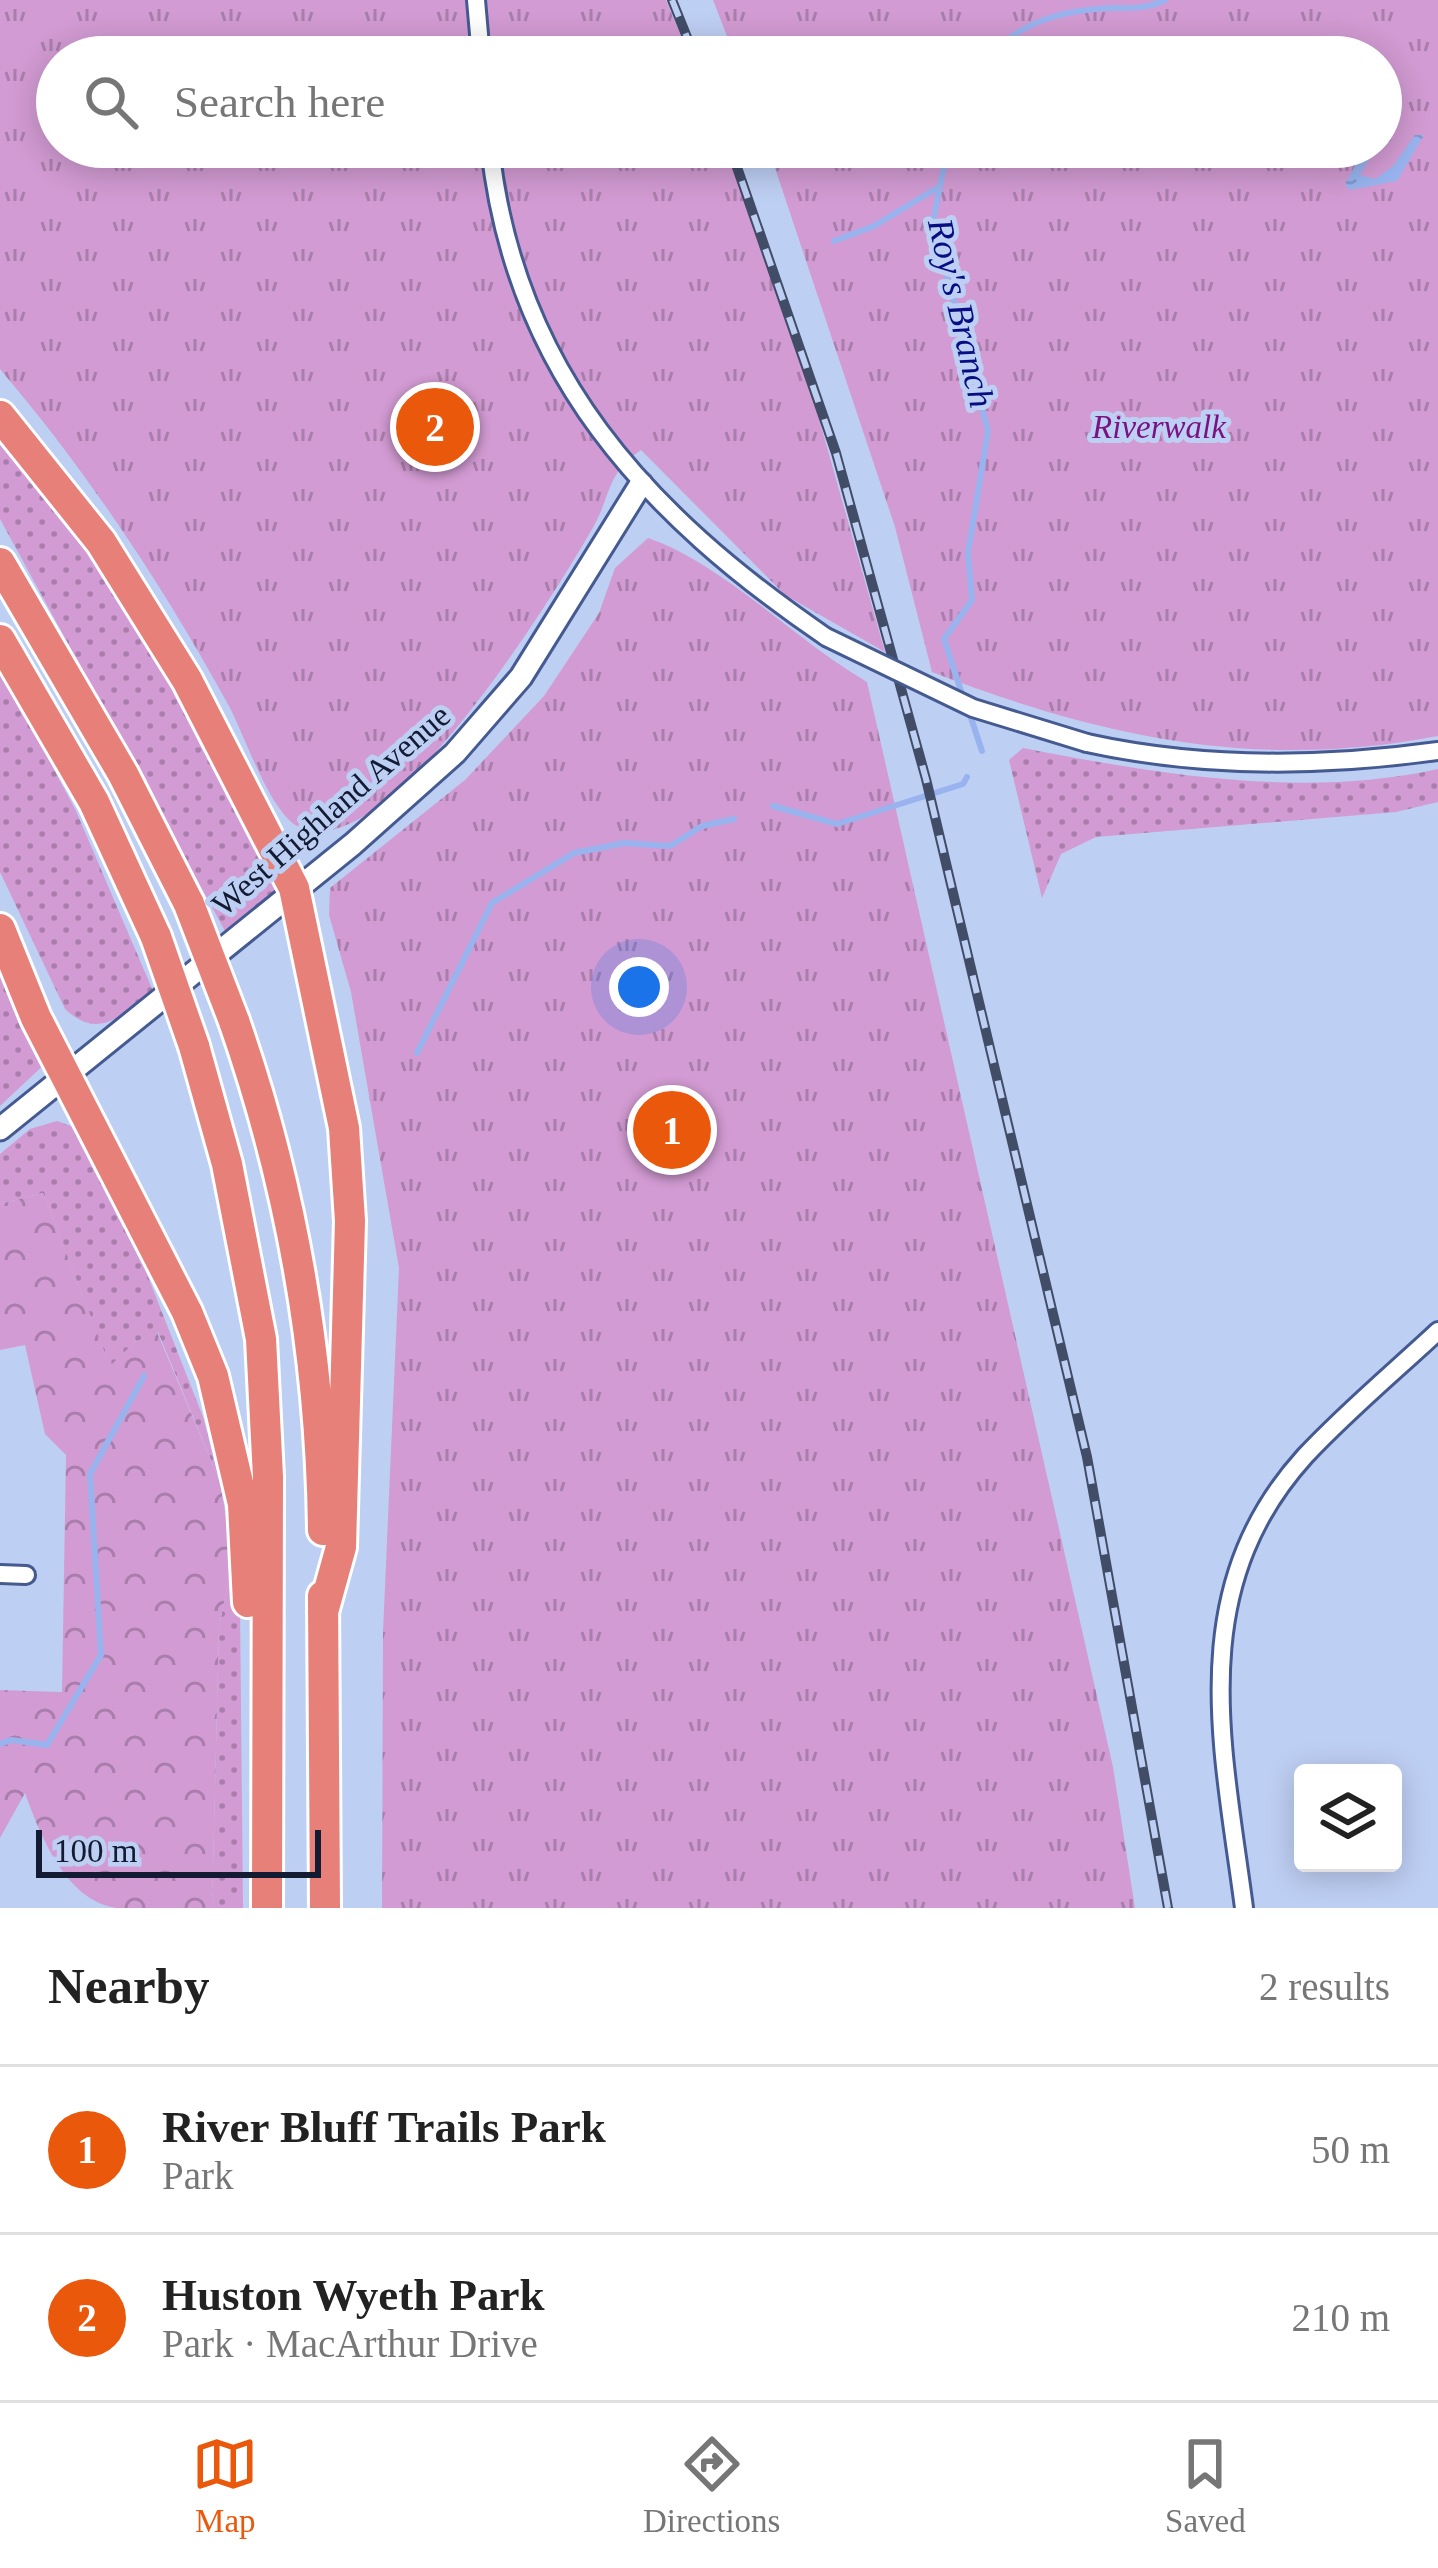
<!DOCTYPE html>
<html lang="en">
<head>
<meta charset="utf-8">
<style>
	body { margin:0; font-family:"Times New Roman",serif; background:#f6f6f6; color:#222 }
	.controls { position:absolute; right:36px; bottom:36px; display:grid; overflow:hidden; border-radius:12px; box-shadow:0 6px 30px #0003 }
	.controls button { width:108px; height:108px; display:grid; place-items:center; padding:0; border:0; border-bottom:3px solid #e0e0e0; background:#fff; color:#222; font:60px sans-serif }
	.scale { position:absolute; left:36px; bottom:30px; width:285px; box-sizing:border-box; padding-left:12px; border:6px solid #121b31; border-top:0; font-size:33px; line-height:42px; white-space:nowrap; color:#121b31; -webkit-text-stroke:9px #becff4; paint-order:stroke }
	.you { position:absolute; left:639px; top:987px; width:42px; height:42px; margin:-30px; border:9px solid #fff; border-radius:50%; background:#1a73e8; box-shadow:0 0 0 18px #1a73e833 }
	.badge { display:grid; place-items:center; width:78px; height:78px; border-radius:50%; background:#ea580c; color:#fff; font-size:39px; font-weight:700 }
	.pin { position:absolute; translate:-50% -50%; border:6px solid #fff; box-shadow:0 3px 12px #0006 }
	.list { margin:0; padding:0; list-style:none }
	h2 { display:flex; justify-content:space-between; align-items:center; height:156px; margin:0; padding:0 48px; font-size:51px }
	h2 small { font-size:39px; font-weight:400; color:#767676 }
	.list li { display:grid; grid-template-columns:78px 1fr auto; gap:36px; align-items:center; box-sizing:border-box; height:168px; padding:0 48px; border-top:3px solid #e0e0e0 }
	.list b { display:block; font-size:45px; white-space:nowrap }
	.list p { margin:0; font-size:39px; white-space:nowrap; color:#767676 }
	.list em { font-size:39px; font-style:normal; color:#767676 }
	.icon { flex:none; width:66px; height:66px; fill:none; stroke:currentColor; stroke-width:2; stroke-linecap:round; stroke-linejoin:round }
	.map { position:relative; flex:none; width:1438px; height:1908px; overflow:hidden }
	.search { position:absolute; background:#fff; box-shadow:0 6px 30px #0003; left:36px; right:36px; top:36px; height:132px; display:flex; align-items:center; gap:30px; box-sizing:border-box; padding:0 42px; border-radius:66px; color:#767676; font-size:45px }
	.sheet { height:492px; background:#fff }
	nav { display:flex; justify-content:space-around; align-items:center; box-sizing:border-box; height:168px; border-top:3px solid #e0e0e0; background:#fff; font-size:33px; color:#767676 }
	nav a { display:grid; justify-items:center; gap:6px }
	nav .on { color:#ea580c }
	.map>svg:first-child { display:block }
</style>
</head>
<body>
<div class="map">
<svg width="1438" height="1908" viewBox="0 0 1438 1908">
	<defs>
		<pattern id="grass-dots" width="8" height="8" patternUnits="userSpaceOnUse" patternTransform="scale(3)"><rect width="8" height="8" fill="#d29bd3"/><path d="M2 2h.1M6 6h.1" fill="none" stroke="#a97eac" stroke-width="1.8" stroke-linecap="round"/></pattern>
		<pattern id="forest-crowns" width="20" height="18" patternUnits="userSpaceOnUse" patternTransform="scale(3)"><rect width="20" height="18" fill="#d29bd3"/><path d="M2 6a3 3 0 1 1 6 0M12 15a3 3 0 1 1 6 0" fill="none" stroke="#a97eac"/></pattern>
		<pattern id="park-tufts" width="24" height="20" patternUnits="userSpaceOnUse" patternTransform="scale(3)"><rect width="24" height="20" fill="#d29bd3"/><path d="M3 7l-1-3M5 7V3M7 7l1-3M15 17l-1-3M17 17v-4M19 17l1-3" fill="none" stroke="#a97eac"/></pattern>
		<pattern id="water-ripples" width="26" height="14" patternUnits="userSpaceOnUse" patternTransform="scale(3)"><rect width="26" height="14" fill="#98b3ee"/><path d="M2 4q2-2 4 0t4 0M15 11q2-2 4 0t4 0" fill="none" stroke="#8299cd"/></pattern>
	</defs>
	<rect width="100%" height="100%" fill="#becff4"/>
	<path fill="url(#grass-dots)" d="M 0,410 L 98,531 L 280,891 L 225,931 L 0,519 Z
		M 0,667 L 76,811 L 153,991 C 122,1015 99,1041 65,1009 L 0,872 Z
		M 1023,748 C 1157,774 1303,799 1438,769 L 1438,802 L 1396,812 L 1096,837 L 1061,854 L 1042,898 L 1009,760 Z
		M 0,954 L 49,1060 L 0,1106 Z
		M 57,1121 L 82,1130 L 100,1154 L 203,1417 L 220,1482 L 158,1332 L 135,1342 L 110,1367 L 43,1193 L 0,1204 L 0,1154 L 30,1129 Z
		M 233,1558 L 240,1608 L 243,1908 L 212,1908 L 219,1627 Z"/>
	<path fill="url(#forest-crowns)" d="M 43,1193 L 110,1366 L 135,1342 L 157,1332 L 220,1482 L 233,1558 L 219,1627 L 212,1908 C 181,1908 146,1908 116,1908 C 65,1900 40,1834 25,1793 L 0,1838 L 0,1690 L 62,1692 L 66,1455 L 45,1434 L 25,1345 L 0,1350 L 0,1204 Z"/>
	<path fill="url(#park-tufts)" d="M 0,0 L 666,0 L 690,57 L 57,57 L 57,147 L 727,147 L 815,405 L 885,652 L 785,595 L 641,450 C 604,476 613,494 591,531 C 555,593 384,874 297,826 C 270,811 245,737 230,708 C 164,587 89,474 0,369 Z
		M 713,0 L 1438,0 L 1438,736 C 1256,771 1101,737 932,672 L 895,527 L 768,147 L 1381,147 L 1381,57 L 735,57 Z
		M 648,538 C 722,563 796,641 867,682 L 1113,1767 L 1135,1908 L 382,1908 L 383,1632 L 399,1268 L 351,992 L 329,915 L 330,888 L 465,780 L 544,696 L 599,613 L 615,568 Z"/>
	<path fill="url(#water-ripples)" d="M 1415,135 L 1424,135 L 1397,181 L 1349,190 L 1345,184 L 1365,147 L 1377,147 L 1360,175 L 1375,179 L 1393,166 Z"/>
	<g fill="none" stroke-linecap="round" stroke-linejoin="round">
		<path stroke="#98b3ee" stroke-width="6" d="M 990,57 C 1020,21 1064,10 1110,8 C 1130,8 1147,9 1165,0
			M 948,147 L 933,221 L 988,431 L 968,553 L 972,600 L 944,639 L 963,697
			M 834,241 L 874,226 L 937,188
			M 968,709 L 982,751
			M 773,806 L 837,824 L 963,784 L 967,777
			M 417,1053 L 492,903 L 574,853 L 624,843 L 670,846 L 702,826 L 734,819
			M 0,1744 L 11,1740 L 47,1745 L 101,1655 L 90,1474 L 144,1376"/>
		<defs>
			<path id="minor" d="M 476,0 L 481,57
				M 490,147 C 514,372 646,514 826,637
				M 1087,743 C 1201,768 1323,767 1438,751
				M 0,1574 L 26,1575
				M 1244,1908 C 1223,1747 1183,1591 1305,1456 C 1346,1412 1394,1372 1438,1331"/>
			<path id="tertiary" d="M 0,1129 L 353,844 L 455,753 L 521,677 L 641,484"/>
			<path id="motorway" d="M 0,416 L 101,542 L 187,680 L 294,888 L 344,1128 L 350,1221 L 341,1547 L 323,1612
				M 0,563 L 123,774 L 189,904
				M 0,640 L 94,802 L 156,937
				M 0,929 L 36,1018 L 187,1312 L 213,1376 L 243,1504 L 248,1602
				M 234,1021 C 292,1187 321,1354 323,1530
				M 194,1046 L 227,1164 L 261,1339 L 268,1477 L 267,1908
				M 323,1596 L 325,1908"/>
		</defs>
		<use href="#minor" stroke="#445a90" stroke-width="22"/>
		<use href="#tertiary" stroke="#445a90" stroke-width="27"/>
		<use href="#motorway" stroke="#fff" stroke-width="36"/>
		<use href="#minor" stroke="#fff" stroke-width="16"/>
		<use href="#tertiary" stroke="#fff" stroke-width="21"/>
		<use href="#motorway" stroke="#e78078" stroke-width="30"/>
		<defs>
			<path id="rail" d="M 672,0 L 695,57
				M 730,147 L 836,453 L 926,779 L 1087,1457 L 1168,1908"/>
		</defs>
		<use href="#rail" stroke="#414c67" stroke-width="10"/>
		<use href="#rail" stroke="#becff4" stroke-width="6" stroke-dasharray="18" stroke-linecap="butt"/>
		<defs>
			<path id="minor-bridge" d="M 826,637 L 973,708 L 1087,743"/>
			<path id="motorway-bridge" d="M 189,904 L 234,1021
				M 156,937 L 194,1046"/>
		</defs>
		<use href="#minor-bridge" stroke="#445a90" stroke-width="22" stroke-linecap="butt"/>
		<use href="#motorway-bridge" stroke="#fff" stroke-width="36" stroke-linecap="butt"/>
		<use href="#minor-bridge" stroke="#fff" stroke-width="16"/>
		<use href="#motorway-bridge" stroke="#e78078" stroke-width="30"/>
	</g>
	<g text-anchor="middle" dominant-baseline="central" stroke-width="10" stroke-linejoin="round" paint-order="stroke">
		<g font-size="33" font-style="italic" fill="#7a1380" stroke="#becff4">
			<text x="1159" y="427">Riverwalk</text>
		</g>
		<g font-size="33" fill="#121b31" stroke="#becff4">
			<text transform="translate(331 810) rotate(-41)">West Highland Avenue</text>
		</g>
		<g font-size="36" font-style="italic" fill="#060e82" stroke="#becff4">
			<text transform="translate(961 313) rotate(77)">Roy's Branch</text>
		</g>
	</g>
</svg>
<div class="controls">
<button><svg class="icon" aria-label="layers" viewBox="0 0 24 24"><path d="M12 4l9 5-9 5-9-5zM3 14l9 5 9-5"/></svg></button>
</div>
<div class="scale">100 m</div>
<div class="you"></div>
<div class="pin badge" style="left:672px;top:1130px">1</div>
<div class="pin badge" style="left:435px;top:427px">2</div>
<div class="search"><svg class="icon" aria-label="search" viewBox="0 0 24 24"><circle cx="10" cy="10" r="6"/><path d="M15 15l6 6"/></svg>Search here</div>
</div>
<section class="sheet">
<h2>Nearby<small>2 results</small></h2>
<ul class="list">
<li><span class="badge">1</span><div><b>River Bluff Trails Park</b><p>Park</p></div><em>50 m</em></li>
<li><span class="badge">2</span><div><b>Huston Wyeth Park</b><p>Park · MacArthur Drive</p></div><em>210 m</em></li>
</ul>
</section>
<nav>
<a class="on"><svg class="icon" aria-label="map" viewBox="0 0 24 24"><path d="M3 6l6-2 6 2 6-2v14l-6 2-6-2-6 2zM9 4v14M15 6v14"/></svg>Map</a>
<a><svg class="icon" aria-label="directions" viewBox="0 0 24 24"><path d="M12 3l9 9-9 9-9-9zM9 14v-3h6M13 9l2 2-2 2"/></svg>Directions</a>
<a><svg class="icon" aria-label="saved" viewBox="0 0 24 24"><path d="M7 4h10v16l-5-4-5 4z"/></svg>Saved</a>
</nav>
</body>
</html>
